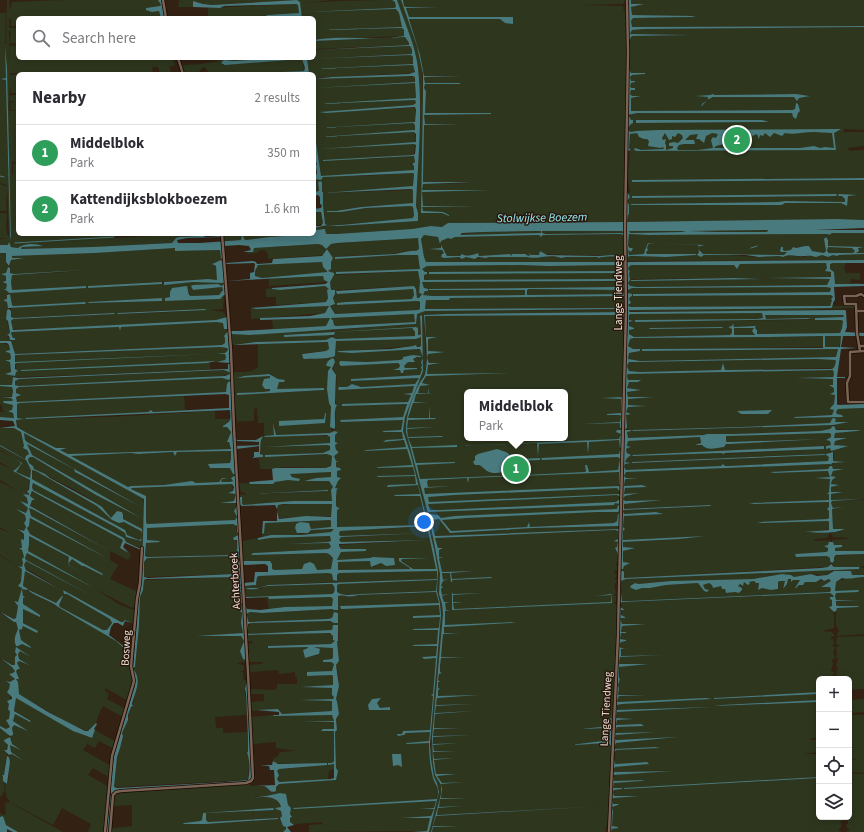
<!DOCTYPE html>
<html lang="en">
<head>
<meta charset="utf-8">
<style>
	body { margin:0; font-family:"Source Sans 3",sans-serif; background:#f7f7f7; color:#2b2b33 }
	.controls { position:absolute; right:12px; bottom:12px; display:grid; overflow:hidden; border-radius:6px; box-shadow:0 2px 10px #0003 }
	.controls button { width:36px; height:36px; display:grid; place-items:center; padding:0; border:0; border-bottom:1px solid #e1e1e2; background:#fff; color:#2b2b33; font:20px sans-serif }
	.you { position:absolute; left:424px; top:522px; width:14px; height:14px; margin:-10px; border:3px solid #fff; border-radius:50%; background:#1a73e8; box-shadow:0 0 0 6px #1a73e833 }
	.badge { display:grid; place-items:center; width:26px; height:26px; border-radius:50%; background:#ea580c; color:#fff; font-size:13px; font-weight:700 }
	.pin { position:absolute; translate:-50% -50%; border:2px solid #fff; box-shadow:0 1px 4px #0006 }
	.popup { position:absolute; left:464px; top:389px; width:104px; height:52px; box-sizing:border-box; display:grid; place-content:center; border-radius:6px; background:#fff; filter:drop-shadow(0 1px 3px #0005); font-size:13px; white-space:nowrap; color:#7c7c81 }
	.popup b { font-size:15px; color:#2b2b33 }
	.popup::after { content:''; position:absolute; left:50%; top:100%; margin-left:-8px; border:8px solid transparent; border-top-color:#fff }
	.list { margin:0; padding:0; list-style:none }
	h2 { display:flex; justify-content:space-between; align-items:center; height:52px; margin:0; padding:0 16px; font-size:17px }
	h2 small { font-size:13px; font-weight:400; color:#7c7c81 }
	.list li { display:grid; grid-template-columns:26px 1fr auto; gap:12px; align-items:center; box-sizing:border-box; height:56px; padding:0 16px; border-top:1px solid #e1e1e2 }
	.list b { display:block; font-size:15px; white-space:nowrap }
	.list p { margin:0; font-size:13px; white-space:nowrap; color:#7c7c81 }
	.list em { font-size:13px; font-style:normal; color:#7c7c81 }
	.icon { flex:none; width:22px; height:22px; fill:none; stroke:currentColor; stroke-width:2; stroke-linecap:round; stroke-linejoin:round }
	.map { position:relative; flex:none; width:864px; height:832px; overflow:hidden }
	.search { position:absolute; background:#fff; box-shadow:0 2px 10px #0003; left:16px; top:16px; width:300px; height:44px; display:flex; align-items:center; gap:10px; box-sizing:border-box; padding:0 14px; border-radius:6px; color:#7c7c81; font-size:15px }
	.panel { position:absolute; background:#fff; box-shadow:0 2px 10px #0003; left:16px; top:72px; width:300px; height:164px; border-radius:6px }
	.map>svg:first-child { display:block }
</style>
</head>
<body>
<div class="map">
<svg width="864" height="832" viewBox="0 0 864 832">
	<rect width="100%" height="100%" fill="#332114"/>
	<path fill="#2e371e" fill-rule="evenodd" d="M 7,0 L 9,0 L 10,11 L 12,2 L 64,0 L 158,0 L 161,5 L 160,6 L 147,8 L 152,12 L 159,11 L 161,18 L 18,18 L 18,26 L 11,26 L 11,19 L 9,19 L 9,28 L 18,28 L 18,44 L 10,43 L 11,31 L 9,31 L 10,67 L 10,46 L 18,45 L 18,58 L 172,58 L 175,64 L 174,66 L 170,66 L 171,74 L 160,74 L 158,67 L 152,67 L 153,74 L 10,73 L 10,82 L 10,75 L 18,74 L 18,93 L 11,93 L 10,86 L 9,109 L 11,111 L 18,110 L 18,162 L 13,162 L 12,160 L 12,174 L 13,174 L 13,164 L 18,163 L 18,183 L 16,180 L 18,190 L 18,234 L 158,234 L 114,236 L 114,238 L 185,234 L 221,235 L 180,237 L 175,239 L 172,243 L 92,247 L 21,249 L 22,247 L 42,246 C 34,244 25,244 18,248 L 8,245 L 0,245 L 0,239 L 7,239 L 0,238 L 0,213 L 5,213 L 7,214 L 6,225 L 7,234 L 9,236 L 7,189 L 6,202 L 7,211 L 0,211 L 0,184 L 8,187 L 4,184 L 0,183 L 0,79 L 6,80 L 6,83 L 10,236 L 11,240 L 5,47 L 6,79 L 0,78 L 0,44 L 2,43 L 0,43 L 0,28 L 2,28 L 0,28 L 0,13 L 6,13 L 5,44 L 6,44 Z
		M 179,0 L 294,0 L 212,5 L 203,4 L 193,1 L 193,7 L 178,7 Z
		M 297,0 L 332,0 L 304,3 C 334,1 363,0 392,0 L 395,2 L 396,7 L 394,8 L 342,11 L 396,9 L 399,13 L 402,25 L 401,27 L 314,30 L 314,18 L 302,18 L 300,2 Z
		M 397,0 L 401,0 L 413,34 L 409,18 L 458,18 L 408,17 L 406,8 L 440,7 L 406,7 L 404,6 L 403,0 L 625,0 L 623,4 L 579,5 L 623,6 L 624,12 L 628,0 L 629,36 L 631,38 L 632,36 L 691,35 L 630,34 L 632,30 L 644,29 L 864,27 L 864,130 L 844,129 L 844,132 L 864,132 L 864,146 L 847,148 L 850,151 L 864,150 L 864,178 L 769,179 L 768,177 L 767,179 L 632,180 L 632,182 L 864,180 L 864,220 L 837,219 L 627,222 L 629,206 L 627,201 L 630,198 L 629,192 L 630,190 C 627,182 628,164 630,156 L 629,153 L 631,149 L 629,148 L 630,133 L 628,128 L 631,124 L 630,115 L 637,113 L 792,113 L 793,118 L 800,111 L 795,104 L 795,109 L 792,110 L 631,111 L 630,99 L 631,98 L 641,97 L 632,96 L 630,94 L 632,90 L 635,90 L 635,88 L 632,88 L 630,87 L 631,83 L 635,82 L 631,81 L 630,77 L 631,75 L 645,74 L 645,73 L 631,73 L 630,70 L 628,96 L 626,190 L 628,193 L 626,194 L 626,227 L 624,222 L 449,223 L 442,227 L 431,226 L 412,229 L 336,234 L 269,237 L 246,240 L 244,239 L 244,235 L 241,240 L 223,241 L 223,234 L 314,234 L 314,228 L 324,227 L 327,225 L 325,224 L 323,205 L 323,193 L 413,190 L 413,203 L 360,207 L 336,211 L 327,211 L 341,212 L 366,208 L 411,206 L 413,207 L 414,218 L 393,221 L 346,224 L 341,226 L 413,221 L 418,217 L 416,206 C 418,161 424,113 418,68 C 415,45 404,22 397,0 ZM 422,68 L 424,76 L 461,76 L 425,77 L 424,78 L 425,83 L 460,83 L 459,84 L 425,84 L 424,88 L 426,91 L 425,113 L 491,114 L 424,115 L 424,124 L 448,124 L 424,125 L 423,182 L 475,182 L 474,183 L 423,184 L 422,185 L 423,97 ZM 714,94 L 715,95 L 796,94 L 810,95 L 795,98 L 794,97 L 713,97 L 705,102 L 701,107 L 704,101 L 708,99 L 708,97 L 701,97 ZM 636,120 L 762,120 L 767,122 L 636,123 ZM 837,194 L 835,196 L 632,198 L 633,196 ZM 842,196 L 857,196 L 848,196 L 846,204 L 841,203 L 785,203 L 782,205 L 631,205 L 631,204 L 778,202 L 785,201 L 845,202 L 845,199 Z
		M 631,0 L 864,0 L 864,26 L 632,27 L 631,21 L 632,18 L 692,17 L 695,16 L 632,15 L 631,7 L 644,4 L 631,4 Z
		M 296,4 L 298,5 L 299,13 L 267,15 L 268,18 L 297,17 L 299,18 L 208,18 L 208,8 Z
		M 402,28 L 404,30 L 405,35 L 403,36 L 337,39 L 322,38 L 314,40 L 314,30 Z
		M 405,37 L 409,44 L 409,45 L 314,49 L 314,41 Z
		M 409,46 L 413,51 L 412,54 L 311,59 L 411,55 L 413,57 L 414,63 L 401,65 L 413,65 L 415,71 L 413,73 L 314,78 L 314,74 L 309,74 L 307,58 L 314,58 L 314,50 Z
		M 211,58 L 278,58 L 234,61 L 226,60 L 222,65 L 302,59 L 304,71 L 238,74 L 222,74 L 208,72 L 205,67 L 202,68 L 199,72 L 185,73 L 182,65 L 201,64 L 220,61 Z
		M 405,76 L 415,77 L 414,82 L 403,83 L 415,83 L 416,98 L 407,99 L 415,100 L 416,103 L 413,105 L 319,112 L 415,108 L 416,120 L 412,123 L 415,124 L 415,129 L 414,131 L 321,136 L 415,132 L 416,142 L 403,144 L 415,144 L 414,155 L 367,158 L 370,159 L 414,156 L 415,162 L 413,163 L 410,164 L 414,166 L 413,171 L 346,175 L 361,176 L 413,173 L 414,174 L 413,187 L 324,193 L 322,192 L 320,180 L 318,182 L 319,191 L 314,192 L 314,179 L 320,180 L 323,177 L 321,176 L 315,135 L 316,131 L 314,112 L 314,79 Z
		M 18,94 L 18,110 L 11,110 L 10,103 L 15,102 L 10,101 L 10,96 Z
		M 320,211 L 323,224 L 314,226 L 314,212 Z
		M 626,230 L 628,258 L 629,256 L 634,256 L 666,257 L 696,255 L 696,254 L 647,254 L 646,252 L 649,243 L 698,245 L 699,247 L 700,246 L 704,245 L 648,243 L 645,250 L 644,254 L 629,255 L 628,250 L 631,252 L 633,248 L 631,248 L 628,246 L 629,234 L 648,235 L 828,234 L 829,235 L 831,233 L 864,233 L 864,253 L 855,253 L 859,251 L 858,248 L 859,247 L 852,247 L 855,251 L 853,253 L 829,253 L 827,251 L 828,247 L 850,247 L 828,246 L 828,240 L 826,237 L 824,239 L 826,251 L 824,253 L 812,251 L 809,246 L 805,246 L 796,248 L 793,247 L 792,250 L 785,251 L 781,247 L 780,251 L 781,252 L 788,252 L 784,255 L 702,254 L 698,249 L 699,252 L 697,254 L 701,256 C 711,252 746,257 758,257 C 766,257 775,254 783,257 C 790,253 796,257 803,257 C 808,256 810,255 815,257 L 821,255 L 828,257 L 833,255 L 837,256 L 839,255 L 864,254 L 864,260 L 627,261 L 626,267 L 628,310 L 623,454 L 624,460 L 623,462 L 621,531 L 621,541 L 622,542 L 621,554 L 622,554 L 622,555 L 621,557 L 621,569 L 623,569 L 624,566 L 629,563 L 623,562 L 623,551 L 633,548 L 623,547 L 623,542 L 665,540 L 706,536 L 623,540 L 623,531 L 625,529 L 623,527 L 624,515 L 661,513 L 656,512 L 624,514 L 623,511 L 624,510 L 711,506 L 710,505 L 623,509 L 623,504 L 660,500 L 625,501 L 623,499 L 625,496 L 636,494 L 624,494 L 625,488 L 645,487 L 642,485 L 624,486 L 625,480 L 626,479 L 639,479 L 625,478 L 624,476 L 626,472 L 831,464 L 828,469 L 771,472 L 774,473 L 828,471 L 831,476 L 833,471 L 842,469 L 833,469 L 831,465 L 832,463 L 842,462 L 833,461 L 834,454 L 832,451 L 835,449 L 846,446 L 834,445 L 835,441 L 844,439 L 834,438 L 834,433 L 860,430 L 835,429 L 833,426 L 835,424 L 848,423 L 835,422 L 834,417 L 843,416 L 842,415 L 837,414 L 836,412 L 838,409 L 864,408 L 864,499 L 831,500 L 831,494 L 841,492 L 831,492 L 831,487 L 838,485 L 831,485 L 832,480 L 835,477 L 831,476 L 829,477 L 820,478 L 830,479 L 829,492 L 827,493 L 829,494 L 829,500 L 751,503 L 754,504 L 829,502 L 829,507 L 827,509 L 829,511 L 829,518 L 827,519 L 759,522 L 828,521 L 829,522 L 829,529 L 810,532 L 830,533 L 827,538 L 813,539 L 816,541 L 831,540 L 828,545 L 825,546 L 828,548 L 828,551 L 826,552 L 795,554 L 796,557 L 827,556 L 830,558 L 831,563 L 828,567 L 624,578 L 624,571 L 621,571 L 621,604 L 622,602 L 662,600 L 622,601 L 621,582 L 623,580 L 626,579 L 831,569 L 832,571 C 822,578 820,574 810,574 C 805,574 800,577 794,577 L 791,575 L 782,574 L 753,579 L 671,581 L 637,584 L 635,583 L 632,584 L 630,586 L 631,588 L 636,590 L 642,588 L 650,588 L 666,585 L 698,583 L 704,591 L 707,592 L 708,591 L 705,589 L 703,585 L 709,583 L 713,585 L 713,588 L 721,586 L 722,589 L 725,589 L 726,593 L 735,592 L 739,593 L 742,591 L 742,588 L 738,586 L 740,584 L 743,586 L 744,582 L 748,585 L 750,584 L 748,582 L 754,581 L 756,583 L 759,583 L 758,590 L 762,588 L 772,590 L 778,589 L 778,582 L 780,581 L 785,581 L 786,583 L 782,588 L 783,589 L 787,584 L 788,579 L 790,579 L 791,581 L 793,579 L 800,580 L 796,588 L 799,585 L 803,585 L 805,582 L 816,582 L 820,580 L 824,581 L 830,579 L 831,581 L 821,587 L 830,587 L 831,590 L 831,592 L 671,600 L 809,594 L 830,593 L 834,595 L 833,597 L 830,598 L 833,600 L 832,606 L 829,607 C 836,612 834,620 834,628 L 822,631 L 832,632 L 835,636 L 831,637 L 831,639 L 833,639 L 834,644 L 831,646 L 835,647 L 833,653 L 835,658 L 832,660 L 833,664 L 831,670 L 835,674 L 831,675 L 834,679 L 819,679 L 819,692 L 714,698 L 714,699 L 819,694 L 819,700 L 714,706 L 819,702 L 819,738 L 812,738 L 810,740 L 819,740 L 819,752 L 803,754 L 819,754 L 819,777 L 624,789 L 819,778 L 819,785 L 815,785 L 819,786 L 819,817 L 843,817 L 842,821 L 840,822 L 842,824 L 841,827 L 838,830 L 842,832 L 611,832 L 612,829 L 618,828 L 612,827 L 613,812 L 612,807 L 619,804 L 613,804 L 612,799 L 614,798 L 638,796 L 614,796 L 613,792 L 615,790 L 622,788 L 613,788 L 614,783 L 644,780 L 614,781 L 613,775 L 671,770 L 614,772 L 613,770 L 614,767 L 648,764 L 647,762 L 615,764 L 614,755 L 613,754 L 616,750 L 658,748 L 655,747 L 615,749 L 614,749 L 616,743 L 673,738 L 616,740 L 615,738 L 616,735 L 654,732 L 616,733 L 615,732 L 617,727 L 643,726 L 641,724 L 616,725 L 617,720 L 629,719 L 617,718 L 617,712 L 685,708 L 618,711 L 617,705 L 629,703 L 712,699 L 618,702 L 617,701 L 619,696 L 646,694 L 618,695 L 619,688 L 618,685 L 620,679 L 619,678 L 620,672 L 618,668 L 615,704 L 609,832 L 607,832 L 608,820 L 607,826 L 604,829 L 606,830 L 606,832 L 432,832 L 433,827 L 455,826 L 433,827 L 436,816 L 603,806 L 437,815 L 438,808 L 446,807 L 438,807 L 440,799 L 466,798 L 441,799 L 442,789 L 441,783 L 462,782 L 441,783 L 437,776 L 453,774 L 436,774 L 433,752 L 453,751 L 433,751 L 433,745 L 452,743 L 433,744 L 433,737 L 473,735 L 433,736 L 434,729 L 459,728 L 434,728 L 435,714 L 473,711 L 435,713 L 436,706 L 466,704 L 436,705 L 437,698 L 478,695 L 438,697 L 438,690 L 439,689 L 438,688 L 438,682 L 440,682 L 438,681 L 439,674 L 442,673 L 440,672 L 440,666 L 463,665 L 440,666 L 441,658 L 460,657 L 441,657 L 443,634 L 459,633 L 444,633 L 444,627 L 450,626 L 444,625 L 445,611 L 450,610 L 445,610 L 445,603 L 450,602 L 444,602 L 442,596 L 449,595 L 442,595 L 441,589 L 443,587 L 441,587 L 443,580 L 448,580 L 443,580 L 442,573 L 450,573 L 452,582 L 452,580 L 491,578 L 451,579 L 450,573 L 474,571 L 442,572 L 439,558 L 444,557 L 439,557 L 439,549 L 443,549 L 438,548 L 435,538 L 615,530 L 618,531 L 618,539 L 614,541 L 618,542 L 617,547 L 615,548 L 615,550 L 619,554 L 619,529 L 434,536 L 431,519 L 429,520 L 440,574 L 439,594 L 442,604 L 443,614 L 432,737 L 433,763 L 435,775 L 441,785 L 441,794 L 431,832 L 429,832 L 429,829 L 439,792 L 437,783 L 433,777 L 438,790 L 437,799 L 293,808 L 436,801 L 434,808 L 420,809 L 434,809 L 431,816 L 401,818 L 431,818 L 427,831 L 309,832 L 309,825 L 323,824 L 321,822 L 296,824 L 295,825 L 290,823 L 290,819 L 292,817 L 290,814 L 289,811 L 291,809 L 288,806 L 286,795 L 280,793 L 266,796 L 252,797 C 262,798 278,794 281,807 L 276,809 L 281,811 L 282,816 L 280,818 L 283,826 L 286,827 L 286,829 L 283,832 L 112,832 L 112,829 L 115,828 L 132,826 L 132,805 L 114,806 L 114,796 L 118,793 L 250,784 L 250,786 L 264,786 C 269,788 269,794 276,791 L 276,785 L 279,784 L 336,780 L 337,771 L 336,768 L 335,732 L 337,730 L 336,719 L 339,714 L 337,701 L 336,699 C 339,692 340,673 336,665 L 339,661 L 337,641 L 339,639 L 338,625 L 333,625 L 332,630 L 331,630 L 248,634 L 248,626 L 251,623 C 274,623 297,622 320,621 C 326,621 334,623 338,623 L 337,613 L 334,612 L 332,618 L 328,619 L 249,622 L 247,621 L 246,614 L 250,612 L 262,613 L 332,609 L 338,610 L 338,596 C 347,594 346,600 358,595 L 436,592 L 439,603 L 342,606 L 340,608 L 440,604 L 440,615 L 414,616 L 413,617 L 440,617 L 440,628 L 441,615 L 440,603 L 437,591 L 438,575 L 437,579 L 339,583 L 337,581 L 337,575 L 339,573 L 437,571 L 434,549 L 424,510 L 427,525 L 340,528 L 337,526 L 337,511 L 338,509 L 340,509 L 336,506 C 336,502 336,492 337,489 L 340,489 L 335,488 L 337,481 L 341,478 L 337,477 L 337,471 L 340,470 L 340,468 L 336,467 L 336,462 L 338,461 L 336,461 L 334,456 L 338,451 L 336,450 L 335,445 L 338,443 L 335,442 L 335,435 L 338,432 L 334,431 C 339,423 332,414 337,405 C 331,396 342,377 333,370 L 335,362 L 332,357 L 335,356 L 336,341 L 416,339 L 421,337 L 421,346 L 419,347 L 416,345 L 413,346 L 338,352 L 352,353 L 402,349 L 421,350 L 423,358 L 421,362 L 422,365 L 421,368 L 422,369 L 420,375 L 351,379 L 351,381 L 419,378 L 415,384 L 361,387 L 352,384 L 347,387 L 338,388 L 339,390 L 414,386 L 412,393 L 403,394 L 411,395 L 408,402 L 342,405 L 342,406 L 407,404 L 403,417 L 341,420 L 341,422 L 403,420 L 403,421 L 413,394 L 423,371 L 422,315 L 420,316 L 421,334 L 420,335 L 418,335 L 417,327 L 395,329 L 412,328 L 415,332 L 415,336 L 336,339 L 333,337 L 335,332 L 359,331 L 333,332 L 333,330 L 415,324 L 416,324 L 416,313 L 424,311 L 625,310 L 624,306 L 617,308 L 425,309 L 426,300 L 445,299 L 424,299 L 425,298 L 448,298 L 449,300 L 450,298 L 464,297 L 624,296 L 624,292 L 620,294 L 527,295 L 528,289 L 623,290 L 625,284 L 623,284 L 623,286 L 615,287 L 430,289 L 430,290 L 525,290 L 525,295 L 432,296 L 423,295 L 425,291 L 428,290 L 424,288 L 422,282 L 575,281 L 624,282 L 625,281 L 625,275 L 623,275 L 621,278 L 613,279 L 429,280 L 424,280 L 424,275 L 427,274 L 427,272 L 423,271 L 422,268 L 425,266 L 520,265 L 548,266 L 621,265 L 623,270 L 622,271 L 429,273 L 619,273 L 624,272 L 624,262 L 426,262 L 424,257 L 421,239 L 424,235 L 438,237 L 440,244 L 441,241 L 448,238 L 451,239 L 454,237 L 539,235 L 541,237 L 543,235 L 567,235 L 542,233 L 543,231 L 622,231 L 623,234 L 579,233 L 571,235 L 622,234 L 624,255 L 621,256 L 624,258 L 624,232 ZM 440,246 L 441,246 L 447,256 L 460,256 L 462,254 C 467,257 472,255 478,253 L 479,256 L 509,254 L 510,256 L 512,254 L 526,254 L 526,255 L 530,256 L 529,253 L 531,255 L 539,255 L 540,251 L 543,254 L 541,253 L 540,256 L 542,257 L 544,254 L 620,256 L 615,258 L 605,256 L 599,258 L 586,256 L 566,257 L 561,258 C 551,253 536,260 526,257 L 489,257 C 485,259 480,257 475,259 C 471,257 467,256 462,259 C 457,256 450,256 445,258 L 441,257 L 442,254 L 444,253 L 442,250 L 429,249 L 441,248 ZM 625,312 L 624,317 L 622,315 L 425,316 L 426,337 L 436,337 L 428,339 L 428,352 L 444,352 L 428,353 L 427,358 L 429,363 L 439,364 L 428,365 L 426,374 L 492,374 L 426,375 L 422,383 L 430,385 L 420,386 L 417,393 L 428,393 L 429,388 L 429,393 L 431,393 L 416,394 L 419,384 L 424,376 L 426,366 L 424,315 L 446,314 ZM 413,355 L 421,356 L 413,359 L 415,362 L 408,362 L 404,366 L 405,368 L 417,369 L 404,370 L 403,373 L 401,373 L 400,370 L 394,370 L 399,368 L 400,365 L 398,363 L 341,366 L 339,364 L 340,361 L 367,362 L 402,360 L 404,357 ZM 467,392 L 565,392 L 565,438 L 467,438 ZM 403,421 L 403,431 L 410,453 L 407,448 L 365,451 L 366,450 L 407,447 L 405,440 L 384,442 L 404,439 L 402,432 L 383,431 L 401,430 ZM 618,514 L 619,514 L 619,526 L 534,528 L 450,533 L 439,519 L 442,519 L 451,531 L 527,527 L 529,522 L 530,527 L 614,523 L 618,521 ZM 618,556 L 618,604 L 617,605 L 614,603 L 616,601 L 616,596 L 614,595 L 616,593 L 615,588 L 614,587 L 617,580 L 614,579 L 617,576 L 614,572 L 617,570 L 617,566 L 615,564 L 617,563 ZM 452,592 L 453,594 L 484,593 L 453,595 L 453,602 L 463,602 L 453,602 L 454,609 L 601,603 L 452,610 ZM 620,607 L 625,610 L 621,610 L 622,617 L 625,617 L 620,618 L 622,624 L 644,624 L 622,625 L 621,632 L 626,633 L 621,633 L 620,639 L 626,641 L 621,642 L 619,646 L 621,648 L 626,648 L 620,650 L 621,656 L 664,655 L 620,657 L 619,664 L 644,664 L 621,666 L 618,668 ZM 440,628 L 431,733 L 431,759 L 433,775 L 429,757 L 429,743 L 407,743 L 429,741 L 430,732 L 405,733 L 404,735 L 398,736 L 397,734 L 402,734 L 403,731 L 430,730 L 433,695 L 431,695 L 433,694 L 436,658 L 424,658 L 422,657 L 436,656 L 437,646 L 414,646 L 413,645 L 437,644 L 438,630 L 414,630 L 413,629 ZM 381,698 L 377,703 L 379,708 L 390,708 L 390,709 L 369,710 L 368,705 L 372,699 ZM 613,707 L 611,746 L 609,743 L 570,745 L 610,740 L 609,735 L 601,735 L 609,734 L 610,732 L 609,728 L 582,729 L 610,726 L 611,720 L 607,719 L 612,718 ZM 273,808 L 273,810 L 206,813 L 206,821 L 208,822 L 278,818 L 278,819 L 206,824 L 184,824 L 184,823 L 200,821 L 202,820 L 204,813 Z
		M 768,230 L 768,231 L 766,232 L 717,232 L 689,231 Z
		M 541,231 L 541,234 L 460,235 L 461,234 L 483,232 Z
		M 629,231 L 686,231 L 682,232 L 629,233 Z
		M 416,237 L 418,239 L 419,249 L 416,251 C 408,250 400,253 392,254 C 373,255 353,255 335,257 L 336,259 L 397,255 L 418,255 L 421,269 L 336,273 L 337,275 L 418,271 L 422,294 L 419,298 L 417,298 L 416,289 L 414,286 L 337,290 L 337,294 L 413,289 L 414,295 L 412,299 L 345,302 L 337,303 L 337,305 L 418,301 L 420,304 L 420,310 L 335,314 L 332,308 L 330,307 L 325,313 L 251,319 L 251,308 L 256,309 L 328,306 L 330,307 L 334,305 L 333,298 L 335,294 L 334,290 L 331,290 L 330,282 L 334,275 L 334,273 L 328,272 L 331,269 L 331,261 L 333,259 L 327,248 L 331,244 Z
		M 318,244 L 322,245 L 326,249 L 323,255 L 268,259 L 268,253 L 266,252 L 265,250 L 258,251 L 257,253 L 248,254 L 247,252 L 253,252 L 254,248 Z
		M 175,248 L 175,251 L 220,250 L 221,260 L 213,263 L 213,265 L 216,267 L 217,265 L 220,265 L 221,270 L 223,272 L 222,279 L 217,280 L 208,279 L 88,286 L 88,288 L 193,282 L 225,282 L 223,286 C 213,282 201,286 192,288 L 193,290 L 222,287 L 223,290 L 219,295 L 190,296 L 188,288 L 170,292 L 170,297 L 165,298 L 165,301 L 219,299 L 224,294 L 223,309 L 210,310 L 223,312 L 227,317 L 216,320 L 72,328 L 12,329 L 11,321 L 13,319 L 115,314 L 114,313 L 14,318 L 11,317 L 11,308 L 81,304 L 86,303 L 12,306 L 10,293 L 12,292 L 86,288 L 85,286 L 12,290 L 11,282 L 12,275 L 84,271 L 11,274 L 9,267 L 11,260 L 19,259 L 12,258 L 12,256 L 95,253 ZM 162,298 L 162,301 L 89,303 L 89,302 ZM 205,309 L 171,312 L 118,314 L 118,313 Z
		M 0,253 L 6,253 L 6,262 L 8,266 L 6,273 L 1,274 L 7,276 L 6,281 L 2,281 L 2,283 L 7,284 L 6,290 L 9,293 L 7,295 L 7,299 L 3,300 L 7,302 L 8,307 L 9,308 C 5,312 8,327 10,333 L 7,335 L 10,340 L 9,342 L 0,341 Z
		M 322,262 L 323,267 L 327,270 L 327,272 L 262,278 L 255,276 L 255,271 L 258,265 Z
		M 826,263 L 827,268 L 826,271 L 831,272 L 831,277 L 768,279 L 830,279 L 827,285 L 637,287 L 630,286 L 628,283 L 630,279 L 629,273 L 630,272 L 628,268 L 631,265 L 734,265 L 738,268 L 740,264 ZM 765,278 L 765,279 L 631,280 L 632,279 Z
		M 831,263 L 846,263 L 844,267 L 846,273 L 860,273 L 860,280 L 851,279 L 850,283 L 861,283 L 861,284 L 835,284 L 834,272 L 830,269 L 830,264 Z
		M 323,276 L 324,280 L 327,282 L 269,286 L 269,279 Z
		M 325,286 L 328,288 L 329,290 L 327,290 L 328,298 L 326,302 L 276,305 L 276,297 L 266,297 L 266,289 L 272,288 L 272,289 L 280,290 Z
		M 766,287 L 826,287 L 831,288 L 831,290 L 830,292 L 634,294 L 633,296 L 831,295 L 833,297 L 831,299 L 833,306 L 854,305 L 855,308 L 781,311 L 629,311 L 629,310 L 651,309 L 829,307 L 829,306 L 630,307 L 628,306 L 631,303 L 629,299 L 630,297 L 632,296 L 631,294 L 628,293 L 628,291 L 631,288 Z
		M 766,312 L 844,313 L 768,314 L 766,314 Z
		M 738,313 L 762,313 L 763,318 L 757,319 L 636,320 L 635,321 L 812,320 L 807,318 L 766,319 L 765,315 L 843,315 L 844,316 L 843,317 L 815,318 L 815,320 L 841,320 L 843,321 L 842,328 L 840,333 L 756,334 L 757,331 L 755,326 L 734,327 L 733,323 L 732,326 L 728,327 L 732,329 L 732,333 L 730,335 L 634,337 L 629,334 L 629,330 L 633,329 L 629,327 L 629,323 L 634,322 L 633,320 L 629,320 L 630,314 ZM 722,327 L 722,328 L 649,329 L 650,328 Z
		M 414,314 L 415,322 L 336,326 L 334,325 L 333,320 L 331,319 L 331,318 Z
		M 330,318 L 326,326 L 273,329 L 272,320 Z
		M 217,322 L 223,322 L 225,328 L 227,330 L 225,343 L 222,345 L 14,354 L 11,341 L 12,339 L 15,340 L 11,333 L 12,332 L 119,327 L 120,331 L 121,327 Z
		M 734,328 L 754,328 L 755,335 L 733,335 Z
		M 314,330 L 332,330 L 332,332 L 284,335 L 284,337 L 325,335 L 329,335 L 332,337 L 326,340 L 256,342 L 232,345 L 231,334 L 249,335 Z
		M 823,336 L 823,347 L 642,349 L 642,351 L 838,349 L 836,357 L 640,361 L 628,359 L 629,353 L 640,351 L 640,349 L 633,349 L 628,346 L 630,339 L 634,338 L 771,337 Z
		M 825,336 L 841,336 L 839,347 L 825,347 Z
		M 328,342 L 329,349 L 326,351 L 304,353 L 302,354 L 303,358 L 304,359 C 312,358 325,359 331,357 L 328,361 L 331,367 C 325,381 329,395 331,409 C 331,416 329,425 332,431 L 330,433 L 276,435 L 274,423 L 274,435 L 265,436 L 329,436 L 330,443 L 327,444 L 267,446 L 328,445 L 330,448 L 330,451 L 323,453 L 265,455 L 296,456 L 327,454 L 332,456 L 330,467 L 326,468 L 284,467 L 272,469 L 260,469 L 259,458 L 263,457 C 260,452 260,446 260,439 L 264,436 L 264,423 L 258,423 L 257,408 L 254,409 L 254,420 L 253,421 L 245,421 L 237,422 L 234,396 L 233,372 C 242,372 252,373 258,367 L 258,344 ZM 269,374 L 278,379 L 279,382 L 276,389 L 324,390 L 238,395 L 237,393 L 263,392 L 270,391 L 271,389 L 264,387 L 262,384 L 270,378 L 270,376 L 239,377 Z
		M 0,343 L 9,345 L 11,358 L 10,374 L 13,376 L 12,385 L 13,396 L 2,397 L 12,398 L 13,400 L 12,401 L 5,401 L 4,403 L 13,405 L 12,410 L 8,411 L 13,413 L 14,418 L 0,417 L 0,412 L 5,412 L 2,410 L 2,406 L 0,404 Z
		M 204,347 L 220,347 L 228,349 L 225,353 C 229,364 217,362 210,362 L 210,369 L 219,369 L 112,374 L 14,377 L 16,372 L 15,355 Z
		M 816,359 L 835,360 L 836,361 L 835,368 L 725,370 L 723,364 L 721,370 L 640,372 L 628,371 L 627,366 L 629,362 L 636,362 Z
		M 224,370 L 231,373 L 231,375 L 229,374 C 215,379 185,378 169,379 C 119,382 69,384 19,386 L 15,385 L 15,381 L 19,379 Z
		M 821,370 L 833,370 L 834,371 L 834,375 L 830,377 L 797,379 L 833,379 L 833,385 L 830,385 L 834,388 L 835,392 L 830,394 L 835,394 L 834,404 L 831,409 L 834,409 L 832,415 L 794,417 L 796,418 L 834,417 L 830,423 L 741,427 L 632,430 L 633,431 L 831,425 L 833,426 L 830,429 L 820,431 C 776,432 730,434 686,436 L 687,438 L 700,437 L 700,444 L 696,444 L 710,448 L 724,447 L 726,444 L 730,444 L 824,439 L 727,442 L 726,441 L 722,445 L 709,446 L 710,445 L 714,445 L 707,441 L 707,445 L 706,447 L 703,436 L 829,433 L 831,434 L 831,437 L 826,439 L 831,441 L 831,445 L 826,446 L 826,448 L 830,448 L 831,451 L 826,455 L 829,456 L 830,459 L 828,461 L 729,466 L 725,466 L 723,464 L 721,466 L 632,470 L 626,470 L 624,467 L 625,464 L 631,463 L 625,462 L 627,458 L 630,456 L 626,450 L 628,446 L 628,441 L 664,439 L 665,438 L 628,438 L 627,436 L 627,432 L 631,431 L 629,429 L 625,430 L 625,428 L 627,427 L 626,415 L 630,413 L 626,412 L 628,406 L 644,405 L 628,405 L 628,399 L 654,397 L 628,397 L 627,392 L 640,390 L 627,388 L 629,382 L 638,382 L 639,380 L 628,380 L 627,376 L 628,374 ZM 824,446 L 824,449 L 722,454 L 721,453 L 633,456 L 632,455 ZM 824,454 L 824,455 L 632,463 L 632,462 Z
		M 222,378 L 229,380 L 231,378 L 231,381 L 228,382 L 227,384 L 226,392 L 17,402 L 16,397 L 19,396 L 16,394 L 16,389 L 19,387 Z
		M 184,396 L 185,410 L 153,412 L 151,410 L 148,412 L 26,419 L 108,417 L 215,411 L 215,419 L 230,419 L 227,424 L 224,425 L 231,432 L 228,440 L 231,449 L 68,454 L 60,450 L 67,448 L 56,448 L 27,433 L 18,427 L 16,420 L 24,419 L 17,418 L 17,404 L 20,403 Z
		M 0,428 L 14,428 L 21,432 L 25,449 L 29,454 L 26,457 L 26,459 L 0,445 Z
		M 24,433 L 143,498 L 144,508 L 143,549 L 134,545 L 132,545 L 126,542 L 123,538 L 33,490 L 32,487 L 34,483 L 117,528 L 125,533 L 126,537 L 141,541 L 141,539 L 139,540 L 127,535 L 126,534 L 107,520 L 32,479 L 32,470 L 36,471 L 97,506 L 109,517 C 99,500 68,487 50,477 L 45,474 L 34,469 L 33,466 L 29,463 L 28,459 L 30,457 L 33,457 L 96,495 L 140,518 L 32,455 L 28,450 L 27,444 L 74,469 L 78,474 L 141,507 L 27,442 L 25,440 ZM 117,511 L 122,512 L 123,515 L 122,519 L 141,529 L 141,531 L 124,522 L 112,520 L 112,517 Z
		M 0,446 L 26,460 C 27,464 30,466 31,470 L 28,491 L 29,495 L 24,495 L 27,498 L 28,503 L 27,505 L 24,503 L 28,508 L 34,510 L 105,548 L 31,506 L 30,501 L 32,499 L 30,496 L 33,491 L 123,540 L 120,548 L 131,554 L 128,560 L 110,551 L 110,560 L 118,565 L 110,579 L 138,592 L 136,606 L 132,608 L 95,589 L 120,605 L 134,610 L 134,623 L 125,620 L 123,622 L 121,622 L 63,590 L 64,594 L 67,594 L 110,618 L 112,623 L 107,630 L 103,630 L 60,607 L 59,605 L 63,597 L 56,603 L 30,590 L 29,591 L 90,625 L 116,641 L 126,650 L 130,651 L 126,649 L 120,642 L 129,648 L 131,641 L 130,640 L 131,636 L 126,634 L 127,632 L 134,635 L 131,661 L 133,681 L 128,701 L 111,691 L 105,688 L 105,691 L 109,694 L 107,699 L 126,709 L 123,717 L 103,706 L 99,714 L 96,723 L 87,731 L 70,724 L 19,694 L 16,679 L 18,679 L 16,671 L 19,669 L 17,663 L 19,661 L 29,666 L 19,659 L 18,654 L 20,651 L 30,656 L 19,649 L 15,665 L 13,665 L 0,658 L 0,613 L 14,622 L 16,622 L 18,629 L 16,632 L 15,643 L 22,644 L 31,647 L 21,640 L 19,630 L 19,629 L 22,629 L 23,626 L 38,632 L 22,621 L 23,608 L 30,609 L 23,604 L 22,589 L 27,590 L 23,586 L 25,571 L 61,589 L 25,568 L 24,565 L 26,561 L 48,573 L 25,559 L 27,552 L 37,557 L 27,551 L 28,544 L 29,544 L 29,536 L 69,557 L 68,565 L 95,580 L 70,566 L 68,564 L 72,559 L 82,566 L 84,566 L 102,575 L 102,574 L 30,534 L 27,528 L 31,518 L 83,545 L 31,516 L 28,508 L 26,513 L 16,509 L 25,515 L 26,520 L 24,523 L 26,528 L 24,531 L 19,528 L 19,531 L 25,535 L 24,540 L 21,540 L 22,542 L 22,550 L 24,557 C 23,560 24,564 22,567 L 18,565 L 22,569 C 21,581 23,591 19,602 L 14,602 L 18,606 L 16,619 L 0,612 L 0,556 L 16,565 L 0,555 L 0,537 L 2,538 L 0,537 L 0,529 L 10,533 L 0,527 L 0,482 L 18,491 L 0,480 L 0,464 L 12,469 L 0,462 L 0,451 L 18,460 L 0,450 Z
		M 231,451 L 231,459 L 230,463 L 208,464 L 210,468 L 230,468 L 232,472 L 236,475 L 232,478 L 232,482 L 223,483 L 221,482 L 222,479 L 228,479 L 222,478 L 219,482 L 196,483 L 194,482 L 164,485 L 128,487 L 71,456 L 131,453 L 138,454 L 173,452 L 175,455 L 177,452 Z
		M 330,471 L 331,472 L 331,477 L 316,478 L 305,481 L 329,481 L 333,487 L 331,491 L 332,493 L 332,501 L 293,501 L 243,505 C 242,503 241,497 240,494 L 246,495 L 245,493 L 241,492 L 239,483 L 273,484 L 275,482 L 296,478 L 291,476 L 290,474 L 292,473 ZM 328,490 L 328,491 L 251,494 Z
		M 232,484 L 233,491 L 228,493 L 236,494 L 234,501 L 221,503 L 237,503 L 238,505 L 236,506 L 234,511 L 237,519 L 235,520 L 229,521 L 147,524 L 146,523 L 146,496 L 131,489 L 132,488 Z
		M 864,500 L 864,551 L 835,551 L 834,548 L 842,547 L 842,545 L 834,545 L 832,540 L 846,539 L 850,538 L 833,537 L 831,533 L 839,532 L 844,530 L 833,530 L 832,509 L 840,508 L 833,508 L 831,503 L 832,501 Z
		M 305,503 L 332,503 L 332,516 L 279,518 L 278,512 L 277,511 L 278,505 Z
		M 330,520 L 331,522 L 331,527 L 329,528 L 311,529 L 310,524 L 296,524 L 295,528 L 300,534 L 308,533 L 311,530 L 331,530 L 334,529 L 334,530 L 331,532 L 301,535 L 271,535 L 262,538 L 265,523 C 286,522 308,521 330,520 Z
		M 233,524 L 236,525 L 236,531 L 239,534 L 236,540 L 238,551 L 236,553 L 232,555 L 147,557 L 145,556 L 146,543 L 160,542 L 159,541 L 147,541 L 147,528 L 148,528 Z
		M 427,526 L 436,569 L 413,569 L 401,561 L 402,559 L 399,558 L 399,561 L 410,568 L 410,569 L 338,570 L 338,562 L 371,561 L 371,566 L 373,567 L 381,563 L 386,566 L 394,558 L 373,557 L 370,558 L 337,560 L 341,552 L 366,550 L 366,549 L 341,549 L 339,545 L 426,540 L 341,542 L 339,540 L 341,537 L 425,533 L 340,536 L 339,534 L 340,531 Z
		M 330,536 L 331,541 L 328,542 L 287,544 L 329,543 L 331,547 L 328,549 L 253,553 L 256,555 L 326,553 L 329,554 L 333,558 L 331,569 L 317,570 L 305,563 L 302,569 L 275,570 L 272,569 L 272,564 L 270,561 L 243,561 L 242,541 L 258,538 L 258,540 L 270,538 Z
		M 864,554 L 864,566 L 861,567 L 861,568 L 864,568 L 864,575 L 852,575 L 851,571 L 834,571 L 833,570 L 858,569 L 858,567 L 834,567 L 832,563 L 834,556 Z
		M 233,556 L 236,557 L 240,560 L 237,563 L 237,570 L 234,574 L 144,577 L 144,562 L 147,558 Z
		M 329,573 L 332,574 L 333,580 L 336,582 L 268,585 L 259,588 L 245,589 L 261,589 L 267,586 L 332,584 C 335,587 336,592 332,594 L 248,598 L 268,597 L 269,599 L 331,597 L 333,599 L 332,606 L 285,607 L 269,609 L 267,598 L 244,598 L 244,586 L 254,586 L 257,583 L 257,577 L 259,576 Z
		M 236,577 L 240,581 L 241,595 L 236,600 L 240,601 L 242,605 L 240,610 L 242,613 L 241,623 L 243,633 L 208,636 L 241,636 L 244,640 L 240,651 L 243,659 L 246,660 L 247,663 L 242,662 L 237,664 L 244,665 L 244,670 L 240,672 L 243,672 L 243,679 L 247,681 L 248,684 L 245,684 C 244,694 247,705 247,715 L 215,717 L 216,728 L 223,728 L 223,733 L 247,732 L 248,751 L 247,753 L 249,759 L 248,779 L 246,780 L 115,787 L 114,787 L 117,757 L 120,748 L 123,736 L 122,733 L 128,720 L 129,710 L 133,706 L 138,679 L 135,671 L 133,671 L 133,668 L 135,667 L 139,626 L 140,597 L 143,590 L 144,580 Z
		M 857,577 L 864,577 L 864,634 L 836,636 L 839,631 L 836,625 L 836,608 L 859,606 L 837,606 L 835,605 L 836,601 L 858,600 L 836,600 L 835,596 L 836,593 L 858,591 L 835,591 L 836,582 C 843,578 849,579 857,577 Z
		M 437,580 L 436,591 L 361,594 C 353,594 346,596 337,593 L 337,585 L 339,584 Z
		M 323,633 L 332,634 L 335,643 L 331,644 L 268,646 L 269,648 L 309,647 L 309,648 L 303,650 L 305,658 L 318,655 L 314,647 L 333,648 L 333,657 L 332,659 L 323,660 L 323,662 L 331,662 L 334,664 L 332,671 L 307,676 L 331,675 L 333,677 L 333,685 L 300,687 L 332,688 L 332,695 L 334,697 L 333,699 L 311,700 L 332,701 L 333,711 L 282,714 L 278,709 L 251,711 L 251,702 L 264,701 L 264,694 L 250,694 L 250,689 L 273,690 L 277,688 L 277,684 L 297,684 L 297,677 L 295,677 L 295,672 L 279,674 L 278,670 L 249,672 L 249,665 L 262,664 L 263,662 L 249,662 L 248,644 L 253,643 L 252,641 L 248,641 L 248,635 Z
		M 864,636 L 864,689 L 849,690 L 849,679 L 837,679 L 836,672 L 838,669 L 836,665 L 838,659 L 836,657 L 837,654 L 836,647 L 840,646 L 836,644 L 837,637 L 836,637 Z
		M 0,659 L 12,667 L 15,670 L 13,673 L 9,674 L 14,678 L 14,680 L 10,682 L 6,681 L 10,684 C 9,695 13,698 8,709 L 10,712 L 10,719 L 7,720 L 10,727 L 6,729 L 0,726 Z
		M 16,698 L 80,734 L 92,738 L 95,730 L 116,742 L 114,749 L 99,741 L 95,748 L 87,744 L 83,750 L 111,766 L 109,777 L 93,768 L 88,775 L 109,787 L 104,832 L 90,832 L 88,831 L 91,824 L 62,808 L 53,825 L 12,803 L 11,803 L 63,832 L 18,832 L 6,825 L 3,816 L 0,817 L 0,813 L 3,815 L 6,814 L 5,803 L 10,802 L 7,798 L 6,793 L 5,791 L 3,793 L 2,796 L 0,796 L 0,728 L 6,732 L 9,736 L 6,740 L 8,746 L 6,750 L 4,750 L 7,754 L 3,781 L 5,783 L 4,786 L 5,791 L 6,790 L 5,785 L 8,783 L 10,762 L 9,755 L 12,754 L 23,760 L 11,752 L 10,745 L 20,749 L 12,744 L 10,737 L 13,733 L 12,726 L 14,725 L 28,731 L 14,722 L 14,716 L 15,714 L 30,722 L 31,721 L 14,710 Z
		M 864,699 L 864,712 L 849,713 L 849,700 Z
		M 333,714 L 334,721 L 308,723 L 334,722 L 334,729 L 323,729 L 322,731 L 334,731 L 334,761 L 332,763 L 328,763 L 328,765 L 334,764 L 334,769 L 329,771 L 328,780 L 278,782 L 277,779 L 279,775 L 277,771 L 279,769 L 305,767 L 327,764 L 276,763 L 273,761 L 273,759 L 278,756 L 280,752 L 296,751 L 276,748 L 276,742 L 253,744 L 251,717 L 273,715 Z
		M 849,715 L 864,715 L 864,773 L 849,772 L 849,760 L 859,759 L 849,759 L 849,752 L 850,752 L 849,750 L 849,739 L 852,739 L 852,737 L 849,737 Z
		M 849,773 L 864,774 L 864,832 L 846,832 L 850,830 L 845,825 L 848,824 L 848,820 L 844,819 L 846,817 L 849,817 Z"/>
	<path fill="#487a7e" fill-rule="evenodd" d="M 158,0 L 162,0 L 165,18 L 161,18 L 159,11 L 152,12 L 146,10 L 146,8 L 160,6 L 161,5 Z
		M 297,0 L 300,2 L 302,18 L 297,17 L 265,17 L 267,15 L 299,13 L 298,5 L 296,4 L 224,6 L 220,8 L 193,7 L 193,1 L 203,4 L 212,5 Z
		M 392,0 L 397,0 C 404,21 416,47 418,68 C 423,113 418,161 416,206 L 418,213 L 418,221 L 339,226 L 328,225 L 315,228 L 314,226 L 321,226 L 323,223 L 321,212 L 314,212 L 314,209 L 321,208 L 322,205 L 320,204 L 320,197 L 318,195 L 314,196 L 314,192 L 319,191 L 318,182 L 320,181 L 322,182 L 322,192 L 324,193 L 413,186 L 414,174 L 413,173 L 323,177 L 321,180 L 314,179 L 314,176 L 317,174 L 316,166 L 317,163 L 315,162 L 315,135 L 321,176 L 414,170 L 414,166 L 412,164 L 330,169 L 412,164 L 415,162 L 414,156 L 323,161 L 323,160 L 413,155 L 415,154 L 416,145 L 414,144 L 320,149 L 416,142 L 416,134 L 414,132 L 319,137 L 415,130 L 415,125 L 413,123 L 318,128 L 415,122 L 416,110 L 415,107 L 326,113 L 319,112 L 413,105 L 416,103 L 415,100 L 316,104 L 416,98 L 415,83 L 314,88 L 415,82 L 415,77 L 412,76 L 314,79 L 332,77 L 409,74 L 415,72 L 413,65 L 311,69 L 413,64 L 413,57 L 411,55 L 311,59 L 412,54 L 412,50 L 410,46 L 408,46 L 314,50 L 409,45 L 409,43 L 405,37 L 314,41 L 314,40 C 343,35 375,41 404,36 L 404,30 L 402,28 L 314,30 L 402,27 L 399,13 L 396,9 L 306,12 L 394,8 L 396,7 L 395,2 ZM 411,189 L 413,190 L 413,203 L 361,207 L 336,211 L 327,211 L 327,212 L 341,212 L 366,208 L 411,206 L 413,207 L 414,215 L 413,218 L 341,225 L 327,225 L 325,224 L 323,205 L 323,193 Z
		M 401,0 L 403,0 L 404,6 L 406,7 L 440,7 L 406,8 L 409,17 L 513,17 L 513,24 L 505,23 L 500,19 L 409,19 L 420,55 L 424,76 L 462,76 L 425,77 L 424,78 L 425,83 L 461,83 L 459,84 L 425,84 L 424,88 L 426,91 L 425,113 L 491,113 L 491,114 L 424,115 L 425,124 L 460,124 L 424,125 L 423,182 L 476,182 L 423,184 L 422,190 L 490,190 L 422,192 L 423,206 L 477,207 L 422,207 L 423,211 L 443,212 L 449,215 L 449,216 L 442,213 L 421,213 L 423,97 L 423,74 L 417,46 Z
		M 628,0 L 631,0 L 631,4 L 644,4 L 631,7 L 632,15 L 696,16 L 692,17 L 633,18 L 631,21 L 632,27 L 864,26 L 864,27 L 644,29 L 632,30 L 630,34 L 692,35 L 632,36 L 629,40 Z
		M 5,47 L 7,69 L 11,240 L 10,236 L 6,83 L 6,80 L 0,79 L 6,78 Z
		M 278,58 L 307,58 L 309,74 L 304,74 L 303,72 L 235,74 L 304,71 L 305,68 L 302,59 L 225,65 L 221,63 L 224,60 L 234,61 Z
		M 629,69 L 631,73 L 645,73 L 645,74 L 632,75 L 630,77 L 631,81 L 635,81 L 635,82 L 631,83 L 630,87 L 632,88 L 635,88 L 635,90 L 631,90 L 630,94 L 632,96 L 641,96 L 631,98 L 631,111 L 792,110 L 795,109 L 796,103 L 798,104 L 800,111 L 798,113 L 796,119 L 793,117 L 792,113 L 637,113 L 628,115 Z
		M 713,94 L 715,95 L 796,94 L 810,96 L 799,98 L 797,101 L 794,97 L 713,97 L 707,100 L 701,107 L 702,104 L 708,99 L 708,97 L 696,96 L 710,95 Z
		M 629,116 L 631,120 L 633,120 L 633,123 L 631,124 L 628,128 L 629,131 L 631,132 L 636,131 L 659,130 L 841,129 L 834,133 L 836,150 L 637,151 L 634,150 L 635,148 L 641,150 L 664,149 L 663,147 L 661,148 L 648,146 L 649,141 L 647,139 L 644,139 L 639,137 L 637,133 L 630,134 L 629,148 L 631,150 L 628,151 L 628,117 ZM 814,132 L 832,133 L 834,148 L 825,147 L 820,148 L 814,146 L 800,148 L 714,148 L 716,146 L 724,144 L 730,145 L 731,136 L 735,134 L 743,135 L 743,145 L 748,144 L 749,142 L 745,140 L 747,133 L 752,136 L 757,134 L 759,139 L 760,135 L 763,136 L 765,133 L 770,137 L 774,133 L 782,136 L 785,133 C 794,135 803,132 814,132 ZM 665,133 L 669,140 L 672,139 L 672,136 L 675,137 L 678,133 L 682,135 L 683,138 L 678,143 L 674,142 L 669,143 L 669,146 L 673,146 L 673,148 L 666,150 L 666,145 L 665,143 L 666,139 L 663,140 L 662,138 ZM 712,133 L 718,134 L 716,138 L 713,137 L 711,140 L 713,148 L 698,150 L 678,150 L 677,148 L 679,145 L 684,144 L 695,144 L 694,140 L 685,140 L 690,135 L 698,134 L 696,139 L 699,139 L 704,143 L 706,136 Z
		M 636,120 L 762,120 L 769,122 L 636,123 Z
		M 864,178 L 864,180 L 855,180 L 632,182 L 632,180 Z
		M 628,193 L 630,197 L 627,201 L 629,205 L 629,214 L 628,215 L 627,222 L 837,219 L 864,220 L 864,228 L 815,230 L 864,230 L 864,233 L 832,233 L 829,235 L 828,234 L 648,235 L 629,234 L 628,246 L 630,248 L 633,248 L 631,252 L 628,250 L 629,255 L 644,254 L 645,250 L 648,243 L 705,245 L 700,246 L 699,247 L 698,245 L 649,243 L 647,248 L 648,250 L 646,252 L 647,254 L 696,254 L 696,255 L 666,257 L 634,256 L 629,256 L 628,258 L 626,231 L 624,258 C 622,256 602,256 599,258 L 597,257 L 566,257 L 561,258 C 551,253 536,260 526,257 L 489,257 L 486,258 L 478,257 L 475,259 L 466,257 L 462,259 L 459,257 L 444,258 L 441,257 L 442,254 L 444,253 L 442,250 L 429,249 L 441,248 L 441,245 L 447,256 L 460,256 L 462,254 C 467,257 472,255 478,253 L 479,256 L 510,254 L 511,256 L 512,254 L 526,254 L 526,255 L 530,256 L 529,253 L 531,255 L 539,255 L 540,251 L 547,255 L 599,256 L 612,255 L 620,256 L 624,255 L 623,236 L 622,234 L 543,235 L 541,237 L 539,235 L 455,237 L 451,239 L 448,238 L 441,241 L 440,244 L 438,237 L 424,235 L 421,239 L 424,257 L 426,262 L 624,262 L 624,273 L 619,273 L 429,274 L 429,272 L 622,271 L 623,270 L 621,265 L 548,266 L 520,265 L 427,266 L 422,269 L 425,272 L 427,272 L 427,274 L 424,275 L 424,280 L 613,279 L 621,278 L 623,275 L 625,275 L 625,281 L 422,282 L 424,288 L 428,289 L 428,291 L 425,291 L 423,295 L 432,296 L 525,295 L 525,290 L 429,290 L 429,289 L 615,287 L 622,286 L 623,284 L 625,284 L 623,290 L 528,289 L 527,291 L 527,295 L 620,294 L 625,292 L 625,296 L 450,298 L 449,300 L 426,300 L 425,309 L 617,308 L 625,306 L 625,309 L 425,311 L 417,314 L 416,324 L 415,324 L 249,335 L 231,334 L 231,328 L 231,331 L 240,331 L 326,326 L 330,318 L 260,320 L 260,318 L 310,316 L 325,313 L 329,306 L 256,309 L 251,308 L 326,302 L 328,298 L 327,290 L 329,289 L 325,286 L 280,290 L 272,289 L 272,288 L 325,284 L 328,282 L 324,280 L 323,276 L 227,281 L 250,279 L 250,273 L 254,272 L 255,264 L 254,263 L 226,264 L 226,269 L 226,263 L 253,261 L 256,262 L 257,264 L 272,263 L 273,259 L 322,256 L 327,249 L 333,258 L 331,262 L 331,269 L 328,271 L 334,273 L 334,275 L 330,282 L 331,290 L 335,290 L 335,294 L 333,298 L 335,304 L 330,306 L 335,314 L 418,310 L 420,309 L 420,302 L 418,301 L 337,305 L 337,303 L 345,302 L 412,299 L 414,295 L 413,289 L 337,294 L 336,291 L 414,286 L 416,289 L 417,298 L 419,298 L 422,294 L 419,293 L 420,282 L 418,271 L 336,274 L 336,272 L 420,269 L 418,255 L 397,255 L 335,259 L 335,257 C 355,256 375,255 395,254 C 403,253 409,250 416,251 L 419,249 L 418,238 L 337,243 L 331,244 L 326,249 L 322,245 L 318,244 L 254,248 L 253,252 L 243,252 L 251,250 L 249,246 L 239,245 L 224,246 L 224,245 L 222,246 L 223,258 L 221,259 L 220,250 L 175,251 L 175,248 L 95,253 L 12,256 L 12,258 L 24,258 L 11,260 L 9,266 L 6,262 L 6,253 L 0,253 L 0,245 L 8,245 L 9,242 L 11,247 L 18,248 C 24,243 35,243 43,246 L 22,247 L 21,249 L 92,247 L 172,243 L 176,238 L 180,237 L 221,235 L 221,239 L 220,237 L 187,238 L 177,240 L 178,243 L 200,243 L 241,240 L 242,235 L 243,235 L 244,239 L 246,240 L 269,237 L 315,234 L 315,230 L 325,229 L 326,234 L 336,234 L 412,229 L 431,226 L 442,227 L 448,223 L 624,222 L 626,194 ZM 768,230 L 768,231 L 766,232 L 717,232 L 689,231 ZM 534,231 L 541,231 L 541,233 L 460,235 L 462,233 L 483,232 ZM 542,231 L 622,231 L 623,232 L 623,233 L 546,234 L 542,233 ZM 629,231 L 686,231 L 682,232 L 630,233 ZM 322,262 L 323,267 L 327,271 L 327,272 L 262,278 L 255,276 L 255,271 L 258,265 ZM 414,314 L 415,322 L 336,326 L 334,325 L 333,320 L 331,319 L 331,318 Z
		M 837,194 L 836,196 L 632,198 L 632,196 Z
		M 839,194 L 857,195 L 848,196 L 847,206 L 841,203 L 785,203 L 782,205 L 631,205 L 631,204 L 778,202 L 785,201 L 845,202 L 845,199 L 842,196 L 838,196 Z
		M 826,237 L 828,240 L 828,246 L 864,247 L 858,248 L 859,251 L 856,253 L 864,253 L 864,254 L 839,255 L 837,256 L 833,255 L 828,257 L 822,255 L 816,257 C 810,255 808,256 803,256 C 796,257 790,253 783,257 L 779,256 L 759,257 L 746,255 L 704,255 L 701,257 L 697,255 L 699,252 L 698,249 L 703,254 L 784,255 L 787,252 L 781,252 L 780,251 L 781,247 L 783,247 L 783,250 L 785,251 L 791,250 L 793,247 L 796,248 L 805,246 L 809,246 L 812,251 L 824,253 L 826,251 L 824,239 ZM 828,247 L 852,248 L 855,251 L 853,253 L 829,253 L 827,251 Z
		M 221,260 L 223,262 L 225,282 L 224,283 L 193,282 L 164,285 L 164,282 L 208,279 L 217,280 L 216,266 L 212,264 Z
		M 864,260 L 864,263 L 833,263 L 830,264 L 830,269 L 834,272 L 835,284 L 864,284 L 864,286 L 834,287 L 835,300 L 833,302 L 831,299 L 833,297 L 831,295 L 633,296 L 633,294 L 830,292 L 831,288 L 826,287 L 651,288 L 632,288 L 628,290 L 628,293 L 632,294 L 632,296 L 630,297 L 629,299 L 631,303 L 628,305 L 630,307 L 829,306 L 829,308 L 629,310 L 629,311 L 630,312 L 845,310 L 846,311 L 847,327 L 845,332 L 864,333 L 864,336 L 843,336 L 841,347 L 857,348 L 841,349 L 837,377 L 845,377 L 845,378 L 837,378 L 837,404 L 838,405 L 864,404 L 864,408 L 838,409 L 836,412 L 837,414 L 842,415 L 843,417 L 795,418 L 794,417 L 832,415 L 834,410 L 830,409 L 831,407 L 834,404 L 835,395 L 830,394 L 834,392 L 834,388 L 829,385 L 833,385 L 833,379 L 796,378 L 833,377 L 834,374 L 833,370 L 628,374 L 627,376 L 628,380 L 641,380 L 638,382 L 629,382 L 627,388 L 641,390 L 627,392 L 628,397 L 654,397 L 628,399 L 628,405 L 646,406 L 628,407 L 626,412 L 631,414 L 626,415 L 627,427 L 625,430 L 631,430 L 631,431 L 627,432 L 628,438 L 704,435 L 707,434 L 733,434 L 820,431 L 830,429 L 833,426 L 834,426 L 836,430 L 861,430 L 857,431 L 835,433 L 834,438 L 847,438 L 835,441 L 834,445 L 848,446 L 831,451 L 830,448 L 826,449 L 826,446 L 831,445 L 830,441 L 826,440 L 831,437 L 831,434 L 829,433 L 726,436 L 726,441 L 727,442 L 824,439 L 730,444 L 726,444 L 724,447 C 716,448 707,451 702,445 L 695,445 L 701,443 L 700,437 L 628,441 L 627,446 L 631,447 L 627,448 L 626,450 L 627,453 L 631,455 L 627,458 L 625,462 L 631,463 L 625,464 L 624,467 L 626,470 L 721,466 L 723,464 L 725,466 L 729,466 L 828,461 L 829,457 L 826,455 L 826,454 L 833,452 L 833,461 L 845,462 L 832,463 L 831,465 L 830,464 L 626,472 L 624,476 L 626,478 L 639,479 L 626,479 L 625,480 L 624,486 L 642,485 L 647,487 L 625,488 L 624,494 L 639,493 L 625,496 L 623,499 L 625,501 L 662,500 L 624,504 L 624,509 L 710,505 L 711,506 L 624,510 L 623,511 L 624,514 L 656,512 L 663,514 L 624,516 L 623,527 L 625,529 L 623,531 L 623,540 L 706,536 L 679,539 L 623,542 L 623,547 L 635,548 L 623,551 L 623,562 L 630,563 L 624,566 L 623,569 L 621,569 L 621,557 L 622,554 L 621,554 L 622,542 L 621,541 L 623,462 L 624,460 L 623,454 L 628,311 L 627,262 ZM 826,263 L 827,268 L 825,271 L 831,272 L 831,277 L 768,278 L 830,279 L 827,285 L 637,287 L 630,286 L 628,283 L 630,280 L 629,273 L 630,272 L 628,268 L 631,265 L 734,265 L 737,269 L 740,264 ZM 762,313 L 763,318 L 757,319 L 635,320 L 635,322 L 812,319 L 807,318 L 766,319 L 765,315 L 843,315 L 844,316 L 843,317 L 815,318 L 815,320 L 841,320 L 843,321 L 842,328 L 840,333 L 757,334 L 757,330 L 755,328 L 756,326 L 734,327 L 733,323 L 732,326 L 728,327 L 732,329 L 732,333 L 730,335 L 634,337 L 629,334 L 629,330 L 634,329 L 634,328 L 629,326 L 629,322 L 634,321 L 629,320 L 629,316 L 630,314 ZM 734,328 L 754,328 L 752,331 L 755,335 L 734,335 ZM 823,336 L 823,348 L 642,349 L 642,351 L 838,349 L 836,357 L 640,361 L 628,359 L 629,353 L 640,351 L 640,349 L 633,349 L 628,346 L 630,339 L 634,338 L 771,337 ZM 825,336 L 841,336 L 840,347 L 825,347 ZM 816,359 L 835,360 L 836,361 C 834,370 834,369 825,369 L 725,370 L 723,363 L 721,370 L 640,372 L 629,371 L 627,366 L 629,362 L 636,362 Z
		M 8,267 L 10,268 L 10,273 L 14,274 L 85,270 L 12,275 L 11,282 L 12,290 L 86,286 L 86,288 L 9,293 L 6,290 L 3,290 L 6,289 L 7,284 L 2,282 L 6,281 L 6,276 L 1,274 L 6,273 Z
		M 735,278 L 766,279 L 631,281 L 631,280 Z
		M 162,282 L 162,284 L 88,288 L 88,286 Z
		M 218,284 L 222,286 L 224,284 L 226,284 L 226,295 L 224,295 L 220,299 L 165,301 L 165,298 L 170,297 L 170,292 L 172,288 L 187,286 L 189,295 L 191,296 L 219,295 L 223,290 L 222,287 L 193,290 L 191,286 L 193,285 Z
		M 10,294 L 12,305 L 13,306 L 86,302 L 85,304 L 81,304 L 9,308 L 8,308 L 7,302 L 3,300 L 7,299 L 7,295 Z
		M 162,298 L 162,301 L 89,303 L 88,302 Z
		M 9,309 L 11,311 L 11,317 L 14,318 L 114,313 L 115,314 L 13,319 L 11,321 L 13,330 L 216,320 L 227,317 L 228,329 L 224,329 L 223,323 L 217,322 L 121,327 L 120,331 L 119,327 L 12,332 L 11,333 L 13,338 L 15,338 L 15,340 L 10,340 L 9,336 L 7,335 L 10,333 L 8,321 L 6,319 L 7,310 Z
		M 205,309 L 206,310 L 118,314 L 117,313 Z
		M 625,312 L 624,317 L 622,315 L 425,316 L 426,337 L 437,337 L 428,339 L 428,351 L 445,352 L 428,354 L 427,358 L 429,363 L 440,363 L 428,365 L 427,374 L 511,373 L 426,376 L 422,383 L 430,385 L 420,386 L 418,393 L 428,393 L 429,388 L 429,393 L 435,393 L 416,394 L 414,402 L 428,402 L 413,403 L 408,418 L 429,418 L 429,406 L 430,418 L 436,418 L 435,419 L 408,420 L 407,428 L 434,427 L 407,429 L 408,437 L 443,436 L 442,437 L 408,438 L 412,447 L 457,445 L 457,447 L 412,448 L 416,463 L 455,462 L 455,463 L 417,465 L 420,479 L 524,475 L 524,463 L 525,475 L 585,472 L 586,471 L 585,465 L 587,465 L 589,472 L 618,470 L 620,459 L 618,457 L 542,460 L 541,458 L 619,454 L 620,450 L 622,451 L 620,484 L 619,485 L 619,472 L 469,478 L 468,483 L 467,478 L 428,480 L 427,482 L 428,487 L 452,486 L 424,488 L 425,494 L 620,486 L 620,492 L 617,488 L 454,495 L 428,497 L 429,502 L 620,494 L 620,497 L 617,495 L 428,504 L 430,510 L 441,510 L 616,502 L 620,499 L 620,504 L 615,503 L 614,505 L 428,512 L 429,514 L 438,515 L 441,518 L 455,516 L 617,509 L 618,505 L 620,506 L 619,511 L 618,512 L 597,512 L 466,518 L 442,520 L 451,531 L 527,527 L 529,522 L 530,527 L 614,523 L 617,521 L 618,514 L 619,514 L 619,526 L 534,528 L 450,533 L 439,519 L 431,520 L 435,536 L 619,529 L 619,554 L 618,554 L 615,548 L 617,547 L 618,542 L 614,541 L 618,539 L 618,531 L 615,530 L 435,538 L 438,548 L 443,548 L 439,550 L 439,557 L 444,557 L 439,558 L 442,572 L 475,571 L 451,573 L 452,579 L 491,577 L 492,578 L 452,580 L 452,582 L 451,582 L 450,573 L 442,573 L 443,580 L 448,579 L 443,581 L 441,586 L 443,587 L 441,589 L 442,595 L 449,594 L 442,596 L 444,602 L 450,602 L 445,603 L 446,610 L 450,610 L 445,611 L 445,625 L 516,622 L 511,623 L 444,627 L 444,633 L 460,633 L 443,634 L 441,657 L 465,657 L 441,658 L 440,666 L 464,665 L 440,666 L 440,672 L 442,673 L 439,674 L 438,680 L 440,682 L 438,682 L 438,688 L 440,689 L 438,690 L 438,696 L 479,695 L 437,698 L 436,705 L 473,704 L 436,706 L 435,713 L 474,711 L 435,714 L 434,728 L 461,728 L 434,729 L 433,736 L 473,735 L 433,737 L 433,744 L 458,743 L 433,745 L 434,751 L 456,751 L 433,752 L 434,759 L 454,758 L 434,760 L 436,774 L 456,774 L 437,776 L 442,783 L 464,782 L 441,784 L 442,789 L 441,798 L 467,798 L 440,799 L 439,807 L 462,806 L 438,808 L 437,815 L 603,806 L 436,816 L 433,826 L 460,826 L 433,827 L 432,832 L 431,832 L 441,794 L 441,785 L 435,775 L 433,763 L 432,737 L 443,614 L 442,604 L 439,594 L 440,574 L 435,548 L 428,513 L 406,432 C 405,417 412,398 419,384 C 420,381 424,378 425,374 C 429,356 425,334 424,315 L 446,314 Z
		M 422,315 L 423,371 L 405,417 L 403,431 L 411,455 L 434,549 L 438,571 L 437,591 L 440,603 L 441,615 L 430,744 L 431,759 L 434,777 L 437,783 L 439,792 L 429,832 L 411,832 L 427,831 L 430,818 L 401,818 L 431,816 L 434,809 L 419,809 L 434,808 L 436,801 L 294,809 L 293,808 L 437,799 C 440,787 436,787 433,778 C 430,766 429,755 429,743 L 407,744 L 406,743 L 429,741 L 430,732 L 406,733 L 404,735 L 398,736 L 397,734 L 402,734 L 403,731 L 430,730 L 433,696 L 431,695 L 433,694 L 436,658 L 424,659 L 422,657 L 436,656 L 437,646 L 414,646 L 412,645 L 437,644 L 438,630 L 414,630 L 412,629 L 439,628 L 440,617 L 413,618 L 413,616 L 440,615 L 439,605 L 341,609 L 340,606 L 439,603 L 436,592 L 358,595 C 346,599 347,594 338,596 L 338,610 L 334,610 L 332,609 L 262,613 L 250,612 L 246,614 L 246,607 L 247,609 L 260,610 L 285,607 L 332,606 L 333,599 L 331,597 L 269,599 L 268,597 L 245,598 L 245,592 L 246,597 L 332,594 C 336,592 335,586 332,584 L 267,586 C 260,588 252,591 245,588 L 259,588 L 268,585 L 437,579 L 437,571 L 339,573 L 337,575 L 337,581 L 333,580 L 332,574 L 328,573 L 259,576 L 257,577 L 256,585 L 244,586 L 244,583 L 254,582 L 255,572 L 268,572 L 268,566 L 265,564 L 243,565 L 243,561 L 270,561 L 272,564 L 272,569 L 275,570 L 302,569 L 304,564 L 310,562 L 314,564 L 317,570 L 331,569 L 333,558 L 329,554 L 326,553 L 251,555 L 253,553 L 328,549 L 331,547 L 329,543 L 287,544 L 328,542 L 331,541 L 330,536 L 270,538 L 258,540 L 258,538 L 271,535 L 301,535 L 331,532 L 334,529 L 311,530 L 308,533 L 297,533 L 295,528 L 296,524 L 300,522 L 309,523 L 311,529 L 331,527 L 331,521 L 330,520 C 308,521 287,522 265,523 L 264,533 L 262,534 L 263,521 L 277,521 L 277,511 L 279,519 L 306,516 L 331,517 L 332,504 L 283,504 L 278,505 L 277,509 L 275,505 L 242,506 L 240,505 L 240,497 L 242,497 L 242,503 L 243,505 L 293,501 L 332,501 L 331,490 L 333,487 L 329,481 L 304,481 L 316,478 L 331,477 L 331,472 L 330,472 L 290,474 L 292,477 L 300,479 L 299,481 L 288,480 L 275,482 L 273,484 L 250,484 L 249,482 L 273,480 L 272,469 L 275,468 L 326,468 L 331,466 L 332,456 L 327,454 L 265,457 L 265,455 L 323,453 L 330,450 L 330,446 L 327,445 L 265,447 L 330,443 L 330,437 L 327,435 L 264,437 L 265,436 L 274,435 L 273,423 L 276,435 L 330,433 L 334,431 L 338,432 L 335,435 L 335,442 L 338,443 L 335,445 L 336,450 L 338,451 L 338,453 L 334,456 L 336,461 L 339,461 L 336,462 L 336,467 L 340,468 L 341,470 L 337,471 L 337,477 L 341,478 L 338,481 L 335,488 L 340,489 L 337,489 C 336,492 336,502 336,506 L 340,509 L 338,509 L 337,511 L 337,527 L 427,525 L 420,496 L 395,496 L 394,495 L 420,494 L 418,485 L 387,487 L 388,485 L 416,484 L 415,476 L 378,477 L 377,476 L 415,475 L 413,467 L 376,468 L 379,467 L 412,465 L 407,449 L 364,451 L 366,450 L 406,447 L 404,440 L 383,442 L 386,440 L 403,439 L 402,432 L 384,432 L 382,431 L 401,430 L 403,420 L 341,422 L 340,420 L 403,417 L 407,404 L 342,406 L 342,404 L 408,402 L 411,395 L 403,394 L 412,393 L 414,386 L 339,390 L 338,388 L 339,387 L 347,387 L 352,384 L 361,387 L 415,384 L 419,378 L 351,381 L 351,379 L 420,375 L 422,369 L 421,368 L 422,365 L 421,362 L 423,358 L 420,349 L 352,353 L 337,352 L 339,351 L 391,349 L 413,346 L 416,345 L 417,347 L 419,347 L 421,346 L 421,337 L 416,339 L 336,341 L 335,356 C 326,360 314,358 304,359 L 303,358 L 302,354 L 326,351 L 329,349 L 328,342 L 233,345 L 256,342 L 326,340 L 332,337 L 336,339 L 415,336 L 415,332 L 412,328 L 335,332 L 334,335 L 284,337 L 284,335 L 416,327 L 418,328 L 418,335 L 420,335 L 421,334 L 420,316 ZM 427,526 L 436,569 L 413,569 L 401,561 L 402,559 L 429,558 L 399,558 L 399,561 L 410,568 L 410,569 L 338,570 L 338,562 L 370,561 L 371,567 L 381,563 L 386,566 L 395,565 L 394,558 L 373,557 L 370,558 L 337,560 L 341,552 L 366,551 L 366,549 L 341,549 L 339,546 L 339,544 L 428,540 L 341,542 L 339,540 L 341,537 L 425,533 L 340,536 L 339,534 L 340,531 ZM 437,580 L 436,591 L 361,594 C 353,594 344,597 337,592 L 337,585 L 339,584 Z
		M 722,327 L 723,328 L 649,329 L 650,328 Z
		M 228,331 L 230,363 L 217,362 L 225,360 L 226,357 L 225,354 L 217,354 L 225,353 L 228,350 L 227,348 L 220,347 L 15,355 L 15,362 L 213,354 L 16,363 L 15,364 L 15,369 L 18,371 L 16,372 L 15,376 L 5,374 L 11,372 L 10,362 L 5,360 L 10,360 L 11,358 L 10,353 L 6,352 L 6,351 L 10,350 L 9,345 L 7,343 L 0,343 L 0,341 L 11,341 L 15,354 L 222,345 L 225,343 L 225,338 L 224,336 Z
		M 413,355 L 421,356 L 421,357 L 417,357 L 413,359 L 415,362 L 408,362 L 404,366 L 405,368 L 417,368 L 417,369 L 404,370 L 403,373 L 401,373 L 400,370 L 393,370 L 399,368 L 400,365 L 398,363 L 341,366 L 339,364 L 340,361 L 367,362 L 400,360 L 403,359 L 403,357 Z
		M 332,358 L 334,359 L 335,362 L 332,369 L 336,375 L 335,400 L 335,404 L 337,405 C 333,412 336,421 335,428 L 334,429 L 330,427 L 331,407 L 329,403 L 327,389 L 328,371 L 331,367 L 327,366 L 326,365 L 328,361 Z
		M 216,361 L 207,363 L 21,371 L 21,370 Z
		M 228,364 L 230,364 L 231,373 L 224,370 L 19,379 L 15,381 L 15,385 L 19,386 L 225,376 L 230,374 L 231,378 L 229,380 L 222,378 L 19,387 L 16,389 L 16,393 L 21,395 L 16,397 L 17,402 L 226,392 L 227,384 L 228,382 L 231,381 L 236,474 L 233,474 L 230,468 L 210,468 L 208,464 L 230,463 L 231,459 L 231,451 L 177,452 L 175,456 L 173,452 L 138,454 L 131,453 L 71,456 L 128,487 L 131,486 L 164,485 L 192,481 L 196,483 L 219,482 L 222,478 L 228,479 L 222,479 L 221,482 L 230,482 L 233,481 L 231,478 L 236,475 L 238,503 L 220,503 L 234,501 L 236,494 L 228,493 L 233,491 L 234,487 L 232,484 L 132,488 L 131,489 L 146,496 L 146,522 L 147,524 L 235,520 L 237,517 L 234,511 L 238,504 L 240,534 L 237,532 L 237,526 L 233,524 L 148,528 L 147,528 L 147,540 L 159,541 L 160,542 L 146,543 L 145,556 L 147,557 L 232,555 C 239,552 237,547 237,540 L 234,540 L 233,538 L 240,534 L 241,559 L 233,556 L 147,558 L 144,562 L 144,577 L 148,578 L 234,574 L 237,570 L 237,563 L 241,560 L 246,660 L 243,659 L 240,651 L 244,641 L 241,636 L 197,636 L 243,633 L 241,623 L 242,613 L 240,611 L 242,605 L 240,601 L 236,600 L 236,599 L 239,598 C 242,592 238,587 240,581 L 237,577 L 146,579 L 144,580 L 143,590 L 140,597 L 139,626 L 135,667 L 133,668 L 138,604 L 142,575 L 144,499 L 24,433 L 25,440 L 27,442 L 141,507 L 75,472 L 74,469 L 27,444 L 32,455 L 141,518 L 96,495 L 33,457 L 30,457 L 28,459 L 29,463 L 33,466 L 34,469 L 45,474 L 50,478 L 94,502 L 102,507 L 111,518 L 117,511 L 122,512 L 123,515 L 123,519 L 142,529 L 142,533 L 141,531 L 124,522 L 119,523 L 112,520 L 97,506 L 36,471 L 32,470 L 32,479 L 125,530 L 127,535 L 139,540 L 141,539 L 142,536 L 141,541 L 126,537 L 125,533 L 117,528 L 33,483 L 32,487 L 33,490 L 124,538 L 126,542 L 141,549 L 141,550 L 125,543 L 123,547 L 129,553 L 120,548 L 123,540 L 32,491 L 30,496 L 35,500 L 32,500 L 30,506 L 32,507 L 108,550 L 34,510 L 29,508 L 31,516 L 107,558 L 30,518 L 29,526 L 27,528 L 30,534 L 103,574 L 102,575 L 84,566 L 82,566 L 72,559 L 68,564 L 70,566 L 97,582 L 68,565 L 69,557 L 29,536 L 29,544 L 63,562 L 29,544 L 28,551 L 94,588 L 27,553 L 25,558 L 26,560 L 90,595 L 26,561 L 24,565 L 26,570 L 61,590 L 25,571 L 23,586 L 28,589 L 27,590 L 22,589 L 23,596 L 25,597 L 23,598 L 23,604 L 40,615 L 40,617 L 23,609 L 23,623 L 38,631 L 37,633 L 23,626 L 22,629 L 19,630 L 21,640 L 31,647 L 31,648 L 22,644 L 18,646 L 16,646 C 13,639 16,634 18,629 L 16,622 L 14,622 L 0,612 L 14,619 L 16,618 L 18,606 L 14,601 L 18,602 L 22,588 L 18,586 L 21,582 L 22,569 L 18,566 L 22,567 L 23,563 L 22,559 L 24,557 L 22,550 L 19,548 L 22,548 L 21,539 L 24,540 L 24,534 L 18,529 L 24,531 L 26,527 L 24,523 L 26,520 L 25,515 L 16,509 L 26,513 L 28,508 L 20,501 L 28,504 L 27,498 L 23,494 L 29,495 L 29,494 L 27,491 L 29,490 L 30,480 L 13,471 L 16,469 L 21,464 L 20,462 L 0,450 L 22,463 L 16,472 L 30,478 L 31,470 L 26,460 L 0,446 L 0,445 L 25,459 L 26,456 L 29,454 L 27,450 L 23,448 L 24,446 L 21,432 L 14,428 L 0,428 L 15,426 L 13,421 L 0,420 L 0,417 L 14,418 L 13,413 L 8,411 L 12,410 L 13,405 L 4,403 L 3,401 L 12,401 L 13,400 L 11,398 L 2,397 L 12,397 L 13,391 L 12,387 L 0,386 L 0,385 L 12,385 L 13,377 L 18,378 L 227,369 L 228,369 ZM 225,394 L 229,395 L 229,408 L 153,412 L 151,410 L 148,412 L 25,418 L 26,419 L 230,410 C 231,420 231,421 223,426 L 223,427 L 227,427 L 231,432 L 227,442 L 229,442 L 231,449 L 68,454 L 60,450 L 67,448 L 56,448 L 27,433 L 17,427 L 16,420 L 24,419 L 17,418 L 17,404 L 20,403 Z
		M 269,374 L 278,379 L 285,380 L 284,382 L 279,382 L 277,389 L 324,388 L 324,390 L 237,395 L 237,393 L 263,392 L 270,391 L 270,389 L 265,389 L 262,385 L 264,379 L 270,378 L 270,376 L 237,378 L 244,376 Z
		M 623,397 L 622,427 L 620,428 L 620,423 L 582,424 L 620,422 L 621,416 L 620,415 L 607,415 L 607,414 L 621,413 L 621,399 L 602,398 Z
		M 772,410 L 768,414 L 741,414 L 737,411 Z
		M 325,413 L 326,413 L 325,423 L 279,426 L 279,421 L 324,419 Z
		M 833,418 L 836,419 L 835,422 L 849,422 L 833,425 L 633,431 L 632,430 L 741,427 L 830,423 L 832,419 Z
		M 617,430 L 622,430 L 622,448 L 620,448 L 619,440 L 589,442 L 588,454 L 587,442 L 539,444 L 538,456 L 537,443 L 459,446 L 619,439 L 621,434 L 616,432 Z
		M 235,435 L 237,440 L 256,440 L 263,436 C 259,442 261,447 260,454 L 263,455 L 263,457 L 252,458 L 254,457 L 254,452 L 259,452 L 259,446 L 236,449 L 236,446 L 259,445 L 259,442 L 236,441 Z
		M 824,446 L 824,449 L 725,453 L 724,454 L 721,453 L 633,456 L 632,455 Z
		M 497,449 L 506,452 L 513,457 L 519,459 L 540,458 L 540,460 L 517,461 C 510,469 498,477 487,471 C 484,469 482,466 479,465 L 475,465 L 473,462 L 475,460 L 475,456 L 478,454 Z
		M 825,454 L 825,455 L 632,463 L 632,462 Z
		M 830,466 L 832,466 L 833,469 L 844,469 L 833,471 L 831,476 L 836,477 L 832,480 L 831,484 L 839,485 L 831,487 L 831,492 L 843,492 L 831,494 L 831,500 L 864,499 L 832,501 L 831,503 L 833,508 L 843,507 L 832,509 L 833,529 L 845,529 C 833,535 817,532 804,532 L 829,530 L 829,522 L 828,521 L 762,523 L 757,522 L 827,519 L 829,518 L 829,511 L 827,509 L 829,507 L 829,502 L 754,504 L 749,503 L 829,500 L 829,494 L 827,494 L 829,492 L 830,479 L 815,478 L 830,477 L 828,471 L 774,473 L 770,472 L 828,469 Z
		M 328,490 L 328,491 L 250,494 Z
		M 829,542 L 833,542 L 834,545 L 842,545 L 842,547 L 835,548 L 835,551 L 864,551 L 864,554 L 836,555 L 834,557 L 834,561 L 832,563 L 830,561 L 830,558 L 827,556 L 796,557 L 795,554 L 826,552 L 828,551 L 828,548 L 824,546 L 828,545 Z
		M 831,564 L 834,567 L 859,567 L 859,569 L 626,579 L 621,581 L 621,592 L 622,601 L 629,601 L 830,592 L 831,590 L 830,587 L 821,587 L 831,581 L 829,579 L 824,581 L 821,579 L 816,582 L 805,582 L 803,585 L 799,585 L 796,588 L 795,588 L 800,580 L 793,580 L 791,582 L 791,579 L 788,579 L 787,584 L 783,589 L 785,581 L 780,581 L 778,582 L 778,589 L 771,590 L 762,588 L 758,590 L 759,583 L 756,583 L 754,581 L 749,582 L 750,584 L 748,585 L 744,582 L 743,586 L 740,584 L 738,586 L 742,588 L 742,590 L 739,593 L 735,592 L 726,593 L 725,589 L 722,589 L 721,586 L 713,588 L 712,585 L 709,583 L 703,585 L 705,589 L 709,590 L 707,592 L 704,591 L 698,583 L 666,585 L 650,588 L 642,588 L 636,590 L 631,588 L 630,586 L 635,583 L 638,584 L 671,581 L 753,579 L 782,574 L 791,575 L 794,577 L 811,574 L 817,576 L 827,575 L 834,571 L 851,571 L 852,575 L 864,575 L 864,577 C 858,577 847,580 842,578 L 836,582 L 835,591 L 859,590 L 858,592 L 836,593 L 835,596 L 836,600 L 859,600 L 836,601 L 836,605 L 837,606 L 859,606 L 858,607 L 837,608 L 836,611 L 834,612 L 829,607 L 832,606 L 832,600 L 830,599 L 830,597 L 833,597 L 834,596 L 830,593 L 622,602 L 620,604 L 621,571 L 623,571 L 624,572 L 624,578 L 821,568 L 828,567 Z
		M 29,590 L 56,603 L 62,596 L 63,596 L 59,605 L 60,607 L 103,630 L 107,630 L 112,623 L 110,619 L 67,594 L 64,594 L 63,590 L 121,622 L 123,622 L 125,620 L 133,623 L 125,621 L 123,626 L 118,623 L 114,623 L 111,627 L 109,635 L 131,652 L 126,650 L 116,641 L 58,607 C 52,602 36,596 29,591 Z
		M 452,592 L 453,594 L 484,593 L 453,595 L 453,602 L 463,602 L 453,603 L 454,609 L 611,602 L 611,595 L 596,596 L 611,594 L 611,592 L 612,603 L 452,610 Z
		M 620,607 L 625,610 L 621,610 L 621,615 L 625,617 L 625,618 L 620,618 L 622,624 L 646,624 L 622,626 L 621,632 L 626,632 L 626,633 L 621,633 L 620,639 L 626,640 L 626,641 L 621,642 L 619,646 L 621,648 L 626,648 L 621,649 L 621,656 L 664,655 L 620,657 L 619,664 L 648,664 L 619,667 L 619,678 L 620,679 L 618,685 L 619,688 L 618,695 L 646,695 L 619,696 L 617,701 L 618,702 L 706,698 L 712,699 L 622,704 L 617,705 L 617,710 L 712,707 L 617,712 L 616,717 L 617,718 L 633,719 L 617,720 L 616,725 L 641,724 L 644,726 L 617,727 L 615,732 L 616,733 L 656,732 L 616,735 L 615,738 L 616,740 L 678,737 L 616,743 L 614,748 L 615,749 L 655,747 L 660,748 L 616,750 L 613,754 L 615,764 L 647,762 L 649,764 L 615,767 L 613,770 L 614,772 L 672,771 L 613,775 L 614,781 L 645,780 L 641,781 L 614,783 L 613,788 L 622,788 L 622,789 L 614,790 L 613,792 L 614,796 L 639,796 L 614,798 L 612,799 L 613,804 L 619,804 L 618,805 L 612,807 L 613,812 L 612,826 L 618,827 L 618,828 L 612,829 L 611,832 L 609,832 L 618,668 Z
		M 334,612 L 338,613 L 338,623 L 334,623 L 330,621 L 251,623 L 248,624 L 247,631 L 246,616 L 247,616 L 248,621 L 249,622 L 328,619 L 332,618 Z
		M 333,625 L 338,625 L 338,641 L 337,641 L 339,661 L 336,665 L 339,686 L 336,699 L 337,701 L 339,714 L 336,719 L 337,730 L 335,732 L 336,768 L 338,771 L 336,780 L 279,784 L 276,787 L 276,791 C 270,794 269,788 264,786 L 253,786 L 275,785 L 274,770 L 270,770 L 269,766 L 260,765 L 272,765 L 273,761 L 278,764 L 327,763 L 327,765 L 279,769 L 277,771 L 279,775 L 277,779 L 279,782 L 331,779 L 334,778 L 334,764 L 328,765 L 328,763 L 332,763 L 334,761 L 334,731 L 321,731 L 323,729 L 334,729 L 334,722 L 302,722 L 334,721 L 332,715 L 274,716 L 273,715 L 279,715 L 279,712 L 257,710 L 278,709 L 282,714 L 332,711 L 332,701 L 300,700 L 333,699 L 334,697 L 332,695 L 332,688 L 300,687 L 333,685 L 333,677 L 332,675 L 307,676 L 307,672 L 332,671 L 334,664 L 331,662 L 323,662 L 323,660 L 332,659 L 333,657 L 333,648 L 314,647 L 320,649 L 319,654 L 305,658 L 303,650 L 308,648 L 308,647 L 268,648 L 268,646 L 331,644 L 335,641 L 333,640 L 333,636 L 330,633 L 247,635 L 247,634 L 331,630 L 332,630 Z
		M 16,647 L 31,657 L 20,651 L 18,654 L 19,659 L 29,665 L 19,661 L 17,663 L 20,669 L 18,669 L 16,671 L 19,679 L 16,679 L 18,682 L 19,694 L 48,712 L 85,731 L 88,731 L 96,723 L 97,724 L 94,729 L 95,730 L 92,738 L 73,731 L 16,698 L 14,711 L 31,721 L 30,722 L 15,714 L 13,721 L 28,731 L 14,725 L 12,728 L 13,733 L 13,735 L 10,736 L 0,728 L 0,726 L 6,729 L 10,727 L 6,720 L 9,719 L 10,712 L 8,709 L 9,704 L 7,701 L 12,699 L 12,697 L 7,692 L 9,689 L 10,684 L 6,681 L 10,682 L 15,679 L 9,674 L 13,673 L 15,671 L 12,667 L 0,658 L 12,665 L 15,665 L 15,657 L 17,655 L 15,652 Z
		M 134,670 C 142,681 135,692 132,704 L 133,706 L 131,707 L 128,715 L 128,720 L 122,733 L 123,736 L 120,748 L 117,757 L 114,787 L 117,788 L 225,782 L 248,780 C 250,774 250,758 247,753 L 248,751 C 248,732 247,713 246,693 L 245,689 L 246,684 L 248,684 L 252,777 L 248,782 L 115,791 L 112,793 L 109,832 L 106,832 L 111,793 L 110,789 L 114,756 L 135,685 L 133,671 Z
		M 819,692 L 819,694 L 714,699 L 714,698 Z
		M 381,698 L 377,703 L 380,708 L 390,707 L 390,710 L 369,710 L 368,705 L 372,699 Z
		M 819,700 L 819,702 L 714,706 L 722,705 Z
		M 612,707 L 611,746 L 609,743 L 570,745 L 610,740 L 609,735 L 601,735 L 610,734 L 609,728 L 581,729 L 610,726 L 611,720 L 607,719 L 612,718 Z
		M 10,737 L 12,744 L 21,750 L 10,745 L 11,752 L 24,761 L 12,754 L 9,755 L 4,750 L 7,750 L 8,745 L 4,741 L 4,740 Z
		M 392,754 L 401,754 L 402,767 L 398,765 L 393,766 Z
		M 7,756 L 9,757 L 10,762 L 7,784 L 3,781 L 3,776 L 2,775 L 4,775 Z
		M 819,777 L 819,778 L 624,789 L 624,788 Z
		M 280,793 L 286,794 L 288,805 L 291,808 L 290,814 L 292,817 L 290,818 L 290,822 L 294,825 L 287,827 L 291,832 L 283,832 L 286,829 L 286,827 L 283,826 L 280,818 L 282,816 L 281,811 L 276,809 L 275,808 L 281,807 C 278,794 260,797 250,798 L 266,796 Z
		M 273,808 L 274,810 L 206,813 L 206,820 L 208,822 L 278,818 L 278,819 L 206,824 L 183,824 L 184,823 L 200,821 L 202,820 L 203,813 Z
		M 3,816 L 6,825 L 18,832 L 13,832 L 7,829 L 7,832 L 0,832 L 0,817 Z"/>
	<g fill="none" stroke-linecap="round" stroke-linejoin="round">
		<path stroke="#487a7e" stroke-width="1" d="M 0,176 L 4,177
			M 15,243 L 114,237
			M 751,248 L 757,246"/>
		<path stroke="#487a7e" stroke-width="2" d="M 827,307 L 831,307 L 833,300"/>
		<defs>
			<path id="minor" d="M 163,0 L 166,18
				M 178,58 L 183,74
				M 206,235 L 222,234
				M 856,311 L 864,311
				M 859,346 L 864,346
				M 860,351 L 857,333 L 856,304 L 845,304 L 844,296 L 856,296 L 861,294 L 864,296
				M 864,351 L 850,352 L 850,376 L 847,383 L 848,402 L 864,402
				M 619,586 L 626,310 L 625,227 L 628,52 L 627,0
				M 113,795 L 116,792 L 121,791 L 246,783 L 251,781 L 253,778 L 248,673 L 234,428 L 231,350 L 222,234
				M 105,832 L 112,756 L 134,681 L 131,666 L 137,599 L 140,583 L 142,548
				M 110,832 L 113,795
				M 609,832 L 618,635 L 619,587"/>
		</defs>
		<use href="#minor" stroke="#1a0a02" stroke-width="4"/>
		<use href="#minor" stroke="#796355" stroke-width="2.5"/>
	</g>
	<g text-anchor="middle" dominant-baseline="central" stroke-width="3" stroke-linejoin="round" paint-order="stroke">
		<g font-size="11" fill="#eee2da" stroke="#29170b">
			<text transform="translate(618 293) rotate(-90)">Lange Tiendweg</text>
			<text transform="translate(235 581) rotate(-93)">Achterbroek</text>
			<text transform="translate(126 648) rotate(-87)">Bosweg</text>
			<text transform="translate(606 709) rotate(-87)">Lange Tiendweg</text>
		</g>
		<g font-size="12" font-style="italic" fill="#93e9f0" stroke="#29170b">
			<text transform="translate(542 218) rotate(-1)">Stolwijkse Boezem</text>
		</g>
	</g>
</svg>
<div class="controls">
<button>+</button>
<button>−</button>
<button><svg class="icon" aria-label="locate" viewBox="0 0 24 24"><circle cx="12" cy="12" r="6"/><path d="M12 2v4M12 18v4M2 12h4M18 12h4"/></svg></button>
<button><svg class="icon" aria-label="layers" viewBox="0 0 24 24"><path d="M12 4l9 5-9 5-9-5zM3 14l9 5 9-5"/></svg></button>
</div>
<div class="you"></div>
<div class="pin badge" style="left:516px;top:469px;background:#2e9e5b">1</div>
<div class="popup"><b>Middelblok</b>Park</div>
<div class="pin badge" style="left:737px;top:140px;background:#2e9e5b">2</div>
<div class="search"><svg class="icon" aria-label="search" viewBox="0 0 24 24"><circle cx="10" cy="10" r="6"/><path d="M15 15l6 6"/></svg>Search here</div>
<section class="panel">
<h2>Nearby<small>2 results</small></h2>
<ul class="list">
<li><span class="badge" style="background:#2e9e5b">1</span><div><b>Middelblok</b><p>Park</p></div><em>350 m</em></li>
<li><span class="badge" style="background:#2e9e5b">2</span><div><b>Kattendijksblokboezem</b><p>Park</p></div><em>1.6 km</em></li>
</ul>
</section>
</div>
</body>
</html>
